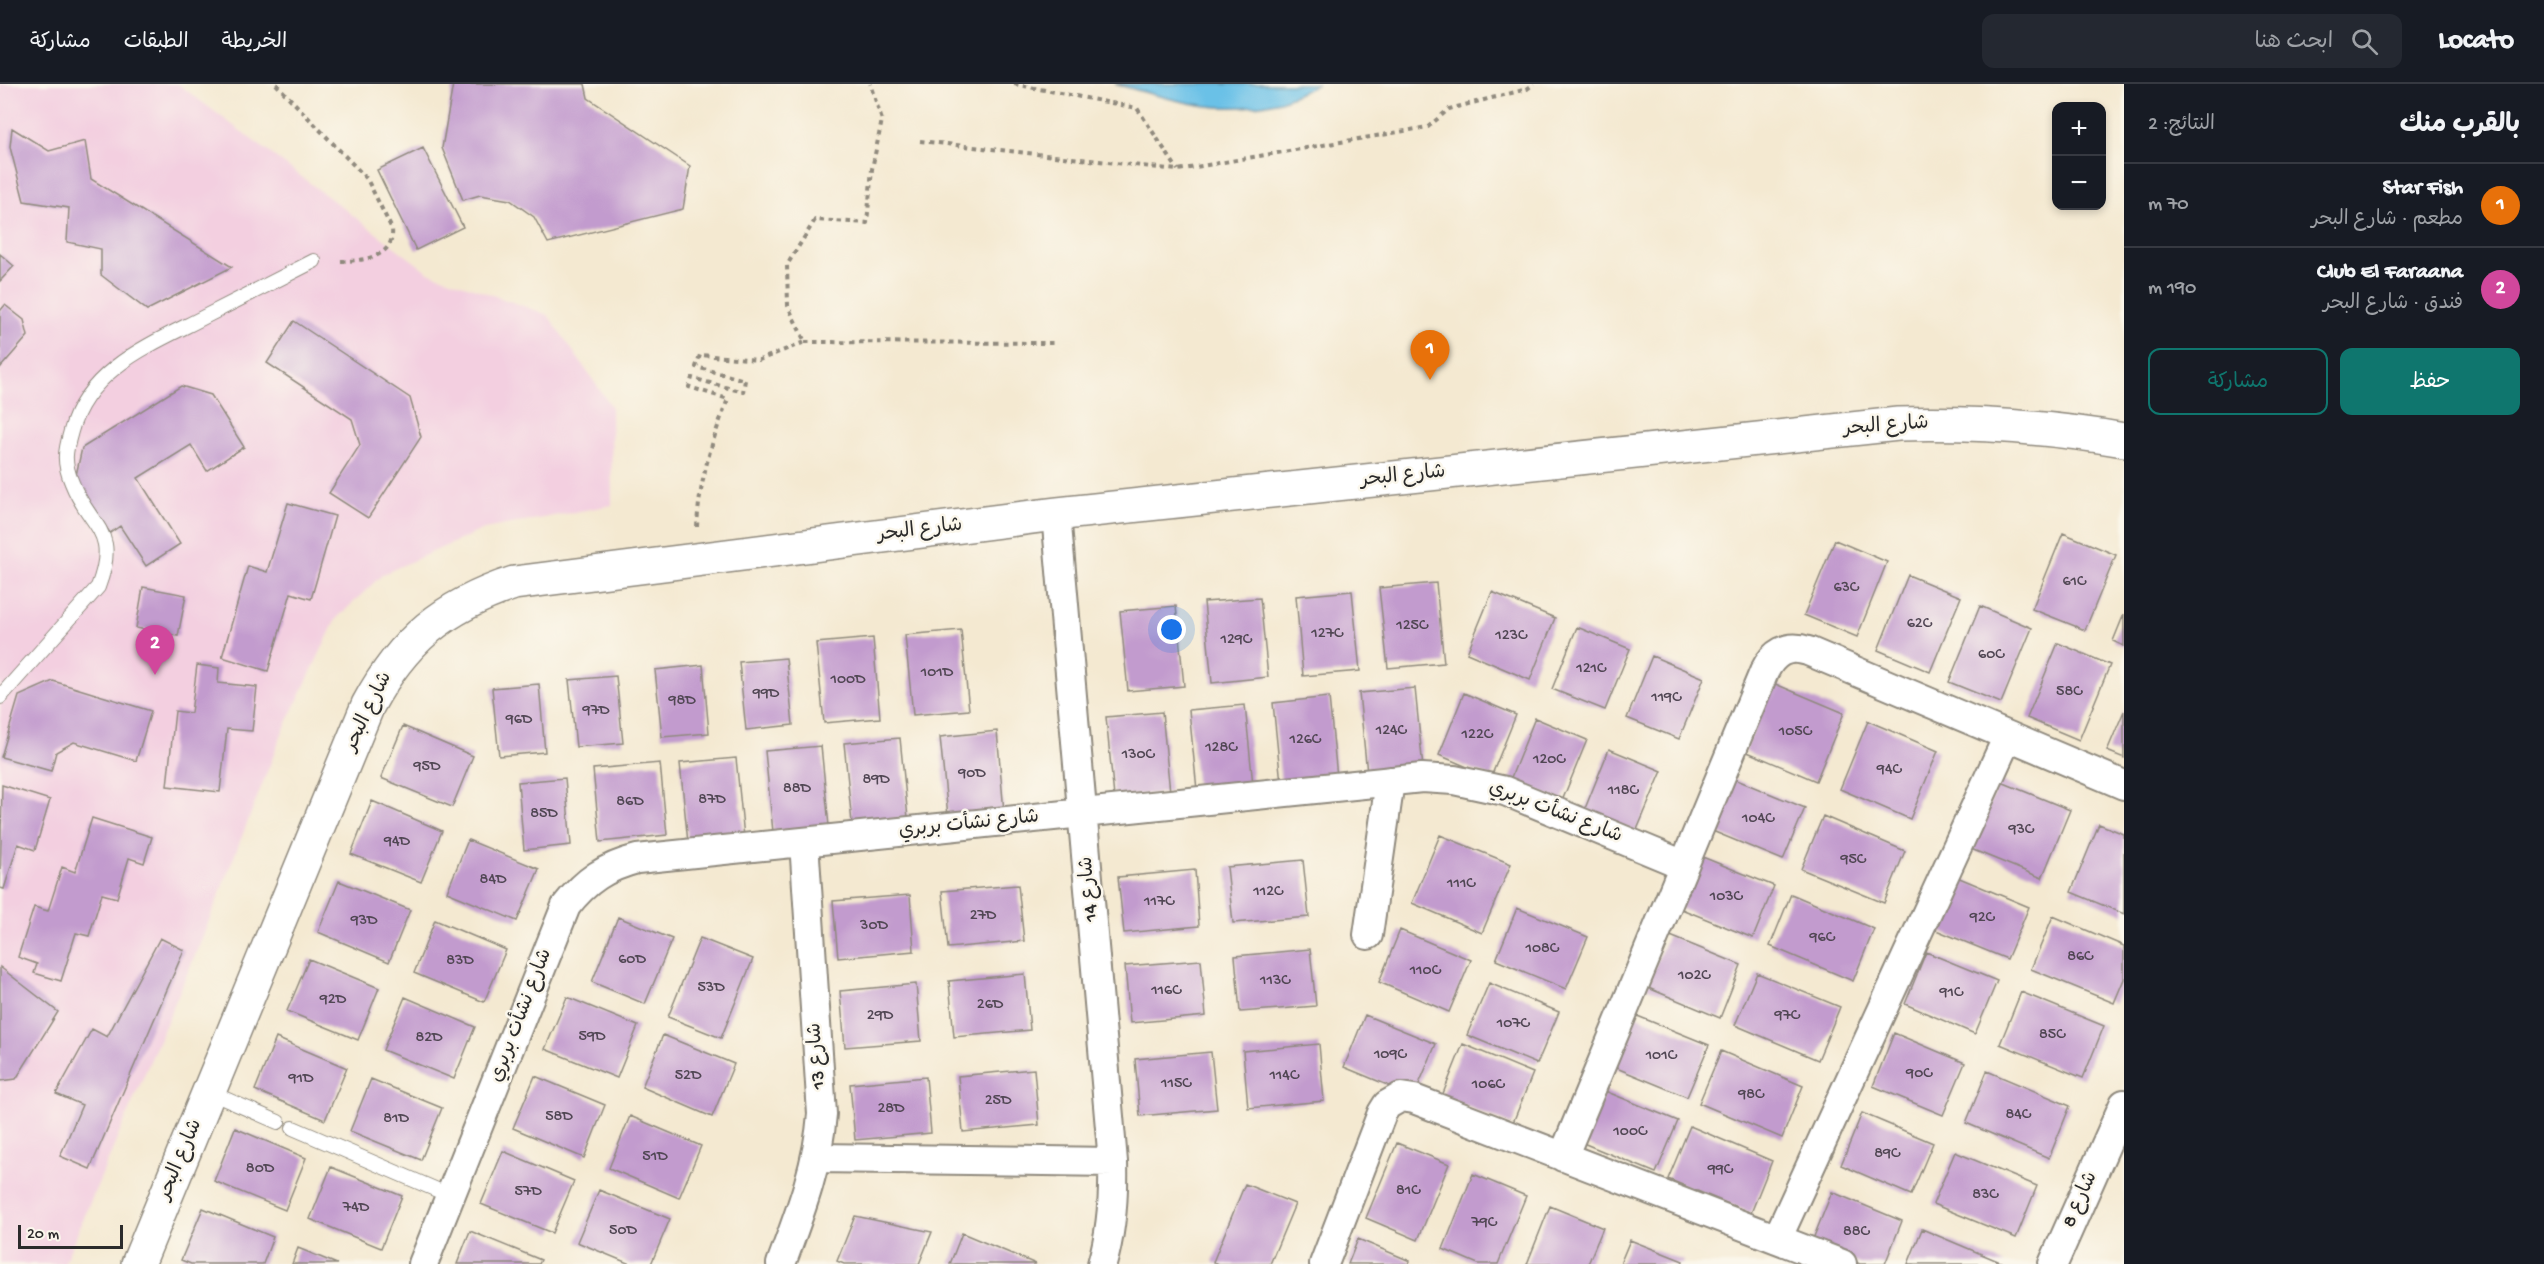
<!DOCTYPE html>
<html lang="ar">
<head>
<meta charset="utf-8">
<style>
	body { margin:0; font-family:"Gochi Hand","Playpen Sans Arabic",sans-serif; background:#242831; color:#f1f3f6; direction:rtl }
	.controls { position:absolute; right:18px; top:18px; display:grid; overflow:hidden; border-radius:12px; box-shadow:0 3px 9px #0003 }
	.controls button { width:54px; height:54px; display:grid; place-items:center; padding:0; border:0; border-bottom:2px solid #363941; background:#171b24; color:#f1f3f6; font:30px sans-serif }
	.scale { position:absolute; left:18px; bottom:15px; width:105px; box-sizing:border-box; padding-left:6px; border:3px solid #2b2b2b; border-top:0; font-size:16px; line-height:21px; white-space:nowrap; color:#2b2b2b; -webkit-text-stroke:4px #fbf7ec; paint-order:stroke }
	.you { position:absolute; left:1172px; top:546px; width:21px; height:21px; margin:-15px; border:4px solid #fff; border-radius:50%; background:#1a73e8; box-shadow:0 0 0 9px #1a73e833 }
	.badge { display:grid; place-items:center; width:39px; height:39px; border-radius:50%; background:#0f766e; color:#fff; font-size:20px; font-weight:700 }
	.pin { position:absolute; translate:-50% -50px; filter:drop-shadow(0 2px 3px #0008) }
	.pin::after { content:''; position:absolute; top:32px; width:21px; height:18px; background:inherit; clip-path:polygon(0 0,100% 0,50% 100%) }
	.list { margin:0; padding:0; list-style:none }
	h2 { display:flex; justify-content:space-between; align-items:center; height:78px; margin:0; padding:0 24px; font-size:26px }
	h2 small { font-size:20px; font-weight:400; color:#9ea1a6 }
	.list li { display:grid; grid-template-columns:39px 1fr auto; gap:18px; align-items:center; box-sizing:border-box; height:84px; padding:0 24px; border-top:2px solid #363941 }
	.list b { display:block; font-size:22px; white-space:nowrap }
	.list p { margin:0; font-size:20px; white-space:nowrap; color:#9ea1a6 }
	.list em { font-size:20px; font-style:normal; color:#9ea1a6 }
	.actions { display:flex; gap:12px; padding:18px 24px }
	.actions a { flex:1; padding:14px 0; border:2px solid #0f766e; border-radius:12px; text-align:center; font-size:21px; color:#0f766e }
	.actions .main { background:#0f766e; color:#fff }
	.icon { flex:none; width:33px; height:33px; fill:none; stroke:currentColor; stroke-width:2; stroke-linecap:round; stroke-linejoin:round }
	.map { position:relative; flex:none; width:2124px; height:1180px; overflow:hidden; direction:ltr }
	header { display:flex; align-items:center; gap:36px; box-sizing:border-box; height:84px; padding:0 30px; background:#171b24; border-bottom:2px solid #363941 }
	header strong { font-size:28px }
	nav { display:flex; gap:33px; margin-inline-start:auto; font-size:21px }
	.search { width:420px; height:54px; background:#242831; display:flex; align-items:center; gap:15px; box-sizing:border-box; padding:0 21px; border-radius:12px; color:#9ea1a6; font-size:22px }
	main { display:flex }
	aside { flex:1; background:#171b24 }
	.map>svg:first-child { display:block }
</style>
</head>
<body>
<header>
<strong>Locato</strong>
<div class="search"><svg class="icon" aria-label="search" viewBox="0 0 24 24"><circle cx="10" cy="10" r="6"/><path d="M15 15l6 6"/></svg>ابحث هنا</div>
<nav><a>الخريطة</a><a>الطبقات</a><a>مشاركة</a></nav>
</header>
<main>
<aside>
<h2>بالقرب منك<small>النتائج: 2</small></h2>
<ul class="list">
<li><span class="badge" style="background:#e8710a">1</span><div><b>Star Fish</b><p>مطعم · شارع البحر</p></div><em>70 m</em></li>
<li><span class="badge" style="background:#d1479c">2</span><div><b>Club El Faraana</b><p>فندق · شارع البحر</p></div><em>190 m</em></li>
</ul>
<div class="actions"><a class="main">حفظ</a><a>مشاركة</a></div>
</aside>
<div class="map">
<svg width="2124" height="1180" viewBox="0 0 2124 1180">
	<rect width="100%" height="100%" fill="#fbf7ec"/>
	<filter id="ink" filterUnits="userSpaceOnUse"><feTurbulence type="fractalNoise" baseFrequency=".0167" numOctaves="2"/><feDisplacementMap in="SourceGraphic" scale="12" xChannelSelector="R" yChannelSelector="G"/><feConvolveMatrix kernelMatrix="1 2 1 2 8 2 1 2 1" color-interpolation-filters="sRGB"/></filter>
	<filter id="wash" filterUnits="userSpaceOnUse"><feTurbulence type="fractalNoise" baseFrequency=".008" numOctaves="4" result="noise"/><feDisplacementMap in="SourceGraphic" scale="24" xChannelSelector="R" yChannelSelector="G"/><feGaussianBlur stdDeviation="1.35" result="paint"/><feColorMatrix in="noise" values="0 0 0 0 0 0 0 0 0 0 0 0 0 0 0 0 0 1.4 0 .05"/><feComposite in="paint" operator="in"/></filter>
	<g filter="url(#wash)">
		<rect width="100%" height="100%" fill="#f4e9d1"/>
		<path fill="#f3cfe0" d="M 0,0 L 178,0 L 428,188 L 548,231 L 611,322 L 612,421 L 484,445 L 383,490 L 336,535 L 283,647 L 203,852 L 64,1180 L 0,1180 Z"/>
		<path fill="#6ac1e7" stroke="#4a7689" stroke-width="1.5" d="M 1115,0 L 1318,0 C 1306,5 1293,13 1280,17 C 1220,33 1173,16 1115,0 Z"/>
		<g id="blocks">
			<path fill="#c29bce" d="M 453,0 L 585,0 L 588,14 L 690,82 L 683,125 L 548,159 L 534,133 L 510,116 L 480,111 L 463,116 L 442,64 Z
				M 12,44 L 49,67 L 85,57 L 91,95 L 232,183 L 147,226 L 101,191 L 101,165 L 67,158 L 69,124 L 24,117 L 10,63 Z
				M 423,64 L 463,143 L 416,166 L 377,86 Z
				M 0,170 L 14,182 L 0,197 Z
				M 5,221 L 24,236 L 28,252 L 0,284 L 0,227 Z
				M 294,237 L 410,314 L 421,353 L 368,434 L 329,409 L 360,361 L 352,335 L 267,279 Z
				M 181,302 L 211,311 L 244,363 L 207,387 L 191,361 L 138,394 L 180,460 L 146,482 L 120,442 L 110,449 L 75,396 L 82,364 Z
				M 288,419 L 335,432 L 311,515 L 291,509 L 268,587 L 222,573 L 248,482 L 267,488 Z
				M 2063,449 L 2116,471 L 2085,546 L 2032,525 Z
				M 1835,456 L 1887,478 L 1857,553 L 1804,531 Z
				M 1908,491 L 1961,513 L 1930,588 L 1878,566 Z
				M 1436,499 L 1444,579 L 1388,584 L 1379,504 Z
				M 143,503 L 186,511 L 178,552 L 136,544 Z
				M 1352,507 L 1360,587 L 1303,592 L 1296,512 Z
				M 1492,508 L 1555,534 L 1530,596 L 1467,569 Z
				M 1260,514 L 1268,593 L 1212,599 L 1204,518 Z
				M 1176,522 L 1184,602 L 1128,607 L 1120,527 Z
				M 1980,522 L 2032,544 L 2001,619 L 1949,598 Z
				M 2124,530 L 2124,562 L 2113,557 Z
				M 1577,543 L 1630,565 L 1605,626 L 1552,605 Z
				M 961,546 L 969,626 L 913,631 L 905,551 Z
				M 873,554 L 880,634 L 824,639 L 816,559 Z
				M 2058,559 L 2110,581 L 2079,656 L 2027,634 Z
				M 1652,572 L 1704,594 L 1679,655 L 1627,634 Z
				M 786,574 L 793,641 L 746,646 L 739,578 Z
				M 197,581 L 219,584 L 218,599 L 257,603 L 252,647 L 227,645 L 220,708 L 167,702 L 175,627 L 191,629 Z
				M 703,581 L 709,649 L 662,653 L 655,586 Z
				M 616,592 L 623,659 L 576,663 L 569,596 Z
				M 53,597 L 151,627 L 136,677 L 74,658 L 56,668 L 51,687 L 1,673 L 19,612 Z
				M 1773,599 L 1844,629 L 1816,697 L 1745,667 Z
				M 539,600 L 545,668 L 499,672 L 492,604 Z
				M 1415,604 L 1423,684 L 1367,689 L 1359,609 Z
				M 1464,609 L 1516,631 L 1491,693 L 1439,671 Z
				M 1329,613 L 1337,693 L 1281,699 L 1273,619 Z
				M 1245,621 L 1253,701 L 1197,706 L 1189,626 Z
				M 2124,627 L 2124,674 L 2107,667 Z
				M 1162,628 L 1170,708 L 1114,713 L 1106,633 Z
				M 1535,634 L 1587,656 L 1562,717 L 1510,696 Z
				M 1868,637 L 1938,667 L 1910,735 L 1840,705 Z
				M 403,642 L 473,672 L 452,723 L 381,694 Z
				M 997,647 L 1004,728 L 948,732 L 940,653 Z
				M 900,654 L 908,734 L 852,739 L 844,659 Z
				M 821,662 L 829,742 L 773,748 L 765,667 Z
				M 1609,665 L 1662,687 L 1636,748 L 1584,727 Z
				M 736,674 L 744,753 L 688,759 L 680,679 Z
				M 660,679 L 667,751 L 600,758 L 593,685 Z
				M 565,694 L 571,761 L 524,766 L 518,698 Z
				M 1732,694 L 1805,724 L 1783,776 L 1710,746 Z
				M 1999,697 L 2070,726 L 2042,794 L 1971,765 Z
				M 2,701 L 50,716 L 35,766 L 18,760 L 4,805 L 0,804 Z
				M 372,717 L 442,747 L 421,798 L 351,770 Z
				M 1823,732 L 1905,767 L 1884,819 L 1801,785 Z
				M 92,734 L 152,753 L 144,779 L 129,774 L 117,814 L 102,810 L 89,852 L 76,849 L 61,897 L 34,889 L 37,880 L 18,873 L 34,823 L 48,827 L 62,783 L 75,788 Z
				M 2099,740 L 2124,750 L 2124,830 L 2071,808 Z
				M 1440,751 L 1511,780 L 1482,849 L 1412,819 Z
				M 468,756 L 539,785 L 517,837 L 447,808 Z
				M 1700,772 L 1774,802 L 1753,854 L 1679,824 Z
				M 1303,776 L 1309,833 L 1233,839 L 1227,783 Z
				M 1195,786 L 1199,842 L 1124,849 L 1118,793 Z
				M 1957,793 L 2029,823 L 2007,875 L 1936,846 Z
				M 339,797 L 410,826 L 389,878 L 318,848 Z
				M 1018,801 L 1024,857 L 948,864 L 942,807 Z
				M 1791,810 L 1874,845 L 1853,897 L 1770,862 Z
				M 910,811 L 914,867 L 838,874 L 833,817 Z
				M 1517,824 L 1588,853 L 1566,905 L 1496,876 Z
				M 2053,832 L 2124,862 L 2124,895 L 2114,919 L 2031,885 Z
				M 618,833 L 672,855 L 645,920 L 592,898 Z
				M 435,836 L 506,866 L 484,918 L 414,889 Z
				M 1400,846 L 1471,876 L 1449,928 L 1379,898 Z
				M 1668,851 L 1741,881 L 1720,934 L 1646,903 Z
				M 160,854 L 184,866 L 90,1085 L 60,1072 L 82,1021 L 56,1010 L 92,945 L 107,953 Z
				M 700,854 L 753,875 L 721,954 L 668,933 Z
				M 1310,865 L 1316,922 L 1240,928 L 1235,872 Z
				M 1926,868 L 1997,897 L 1975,950 L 1905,920 Z
				M 309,875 L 379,904 L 358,956 L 287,927 Z
				M 1201,876 L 1206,932 L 1130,939 L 1125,882 Z
				M 0,883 L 58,928 L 16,995 L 0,997 Z
				M 1757,889 L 1840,923 L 1818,976 L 1735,941 Z
				M 1025,890 L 1030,946 L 954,953 L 949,897 Z
				M 1489,899 L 1559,928 L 1537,980 L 1467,951 Z
				M 916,900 L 921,957 L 845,963 L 840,907 Z
				M 2021,908 L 2104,942 L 2083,994 L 2000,960 Z
				M 405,913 L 475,943 L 454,995 L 383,966 Z
				M 567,913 L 638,942 L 617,994 L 545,965 Z
				M 1365,931 L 1436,960 L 1414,1012 L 1344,983 Z
				M 1635,931 L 1709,961 L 1687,1013 L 1614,983 Z
				M 1894,949 L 1965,979 L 1943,1031 L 1873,1002 Z
				M 663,951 L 734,980 L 712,1033 L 642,1003 Z
				M 276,954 L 347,984 L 325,1036 L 255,1006 Z
				M 1319,960 L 1324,1017 L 1248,1024 L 1243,967 Z
				M 1463,960 L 1533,989 L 1512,1041 L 1442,1012 Z
				M 1721,967 L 1803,1002 L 1782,1054 L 1699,1019 Z
				M 1211,968 L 1217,1025 L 1140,1032 L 1135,975 Z
				M 1034,985 L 1039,1041 L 963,1048 L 958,992 Z
				M 1987,987 L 2070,1022 L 2049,1074 L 1966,1039 Z
				M 535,992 L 605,1021 L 584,1074 L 513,1044 Z
				M 926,993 L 931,1049 L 855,1056 L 850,1000 Z
				M 371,995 L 442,1024 L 421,1076 L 350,1047 Z
				M 1605,1007 L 1678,1037 L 1656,1089 L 1583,1059 Z
				M 1862,1029 L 1933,1059 L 1911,1111 L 1841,1081 Z
				M 630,1032 L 701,1062 L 679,1114 L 609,1084 Z
				M 1690,1042 L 1772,1077 L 1751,1129 L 1668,1095 Z
				M 235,1044 L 306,1074 L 285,1126 L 214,1097 Z
				M 1397,1059 L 1449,1080 L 1418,1156 L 1366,1134 Z
				M 503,1067 L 574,1097 L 552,1149 L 481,1120 Z
				M 1955,1068 L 2037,1102 L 2016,1154 L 1933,1120 Z
				M 331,1083 L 402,1112 L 381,1164 L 310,1135 Z
				M 1473,1090 L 1526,1112 L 1498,1180 L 1478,1180 L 1443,1165 Z
				M 1245,1100 L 1295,1120 L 1270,1180 L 1218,1180 L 1213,1178 Z
				M 599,1106 L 670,1135 L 651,1180 L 630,1180 L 577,1158 Z
				M 1832,1108 L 1902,1137 L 1885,1180 L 1860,1180 L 1811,1160 Z
				M 1550,1122 L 1603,1144 L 1588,1180 L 1527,1180 Z
				M 203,1124 L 273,1153 L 263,1180 L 191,1180 L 181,1176 Z
				M 855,1132 L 932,1148 L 919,1180 L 844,1180 L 837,1177 Z
				M 1922,1145 L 2005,1180 L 1908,1180 Z
				M 470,1147 L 541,1176 L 539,1180 L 457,1180 Z
				M 962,1149 L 1036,1180 L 950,1180 Z
				M 1358,1155 L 1410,1177 L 1409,1180 L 1348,1180 Z
				M 1630,1156 L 1683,1177 L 1682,1180 L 1620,1180 Z
				M 298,1164 L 337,1180 L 292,1180 Z"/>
		</g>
	</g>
	<g filter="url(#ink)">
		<use href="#blocks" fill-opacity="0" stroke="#908a7e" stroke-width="1.5"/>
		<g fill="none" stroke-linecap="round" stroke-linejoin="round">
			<defs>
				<path id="service" d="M 0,613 L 98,503 C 120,445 90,445 72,399 C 63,378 65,368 71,347 C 88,283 155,259 208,231 C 244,213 279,195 314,177
					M 209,1008 L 278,1038
					M 293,1044 L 451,1112"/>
				<path id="minor" d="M 1056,430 L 1113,1078 C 1114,1113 1112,1146 1102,1180
					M 1368,851 L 1390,697
					M 1563,1073 L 1764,588 C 1773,569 1787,560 1808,567 L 2124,701
					M 816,1074 L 1113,1078
					M 1777,1155 L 2008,652
					M 423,1180 L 566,822 C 586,796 606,783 637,775 L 1422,694 L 1454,696 L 1505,707 L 1684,781
					M 781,1180 C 799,1131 818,1083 822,1030 L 804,758
					M 1324,1180 L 1382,1029 L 1387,1021 L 1401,1013 L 1414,1015 L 1842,1180
					M 2053,1180 L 2124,1020"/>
				<path id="secondary" d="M 138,1180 L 368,621 C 403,556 444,522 514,499 L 1056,430 L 1898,340 C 1974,338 2049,343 2124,356"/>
			</defs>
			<use href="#service" stroke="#908a7e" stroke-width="16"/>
			<use href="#minor" stroke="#908a7e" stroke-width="32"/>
			<use href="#secondary" stroke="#908a7e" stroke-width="36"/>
			<path stroke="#908a7e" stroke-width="4" stroke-dasharray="4.5 4.5" stroke-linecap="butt" d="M 276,0 L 367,95 L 392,145 C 395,175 360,177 338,177
				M 1014,0 L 1137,24 L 1178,86
				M 920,57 L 1178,86 L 1428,43 L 1449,25 L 1527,5 L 1534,0
				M 805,258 L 1056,259
				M 697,443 C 699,398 712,356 728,315 L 689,303 L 692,294 L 743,308 L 745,296 L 696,283 L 700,271 L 759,276 L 805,258 L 788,222 L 787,181 L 815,136 L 867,139 L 872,85 L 882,36 L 870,0"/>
			<use href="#service" stroke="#fff" stroke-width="14"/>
			<use href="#minor" stroke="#fff" stroke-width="28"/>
			<use href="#secondary" stroke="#fff" stroke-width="33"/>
		</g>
	</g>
	<g text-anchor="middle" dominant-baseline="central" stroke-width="5" stroke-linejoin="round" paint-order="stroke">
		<g font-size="16" fill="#514754">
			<text x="2074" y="498">61C</text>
			<text x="1846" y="504">63C</text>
			<text x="1919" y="540">62C</text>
			<text x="1412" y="542">125C</text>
			<text x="1327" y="550">127C</text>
			<text x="1511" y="552">123C</text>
			<text x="1236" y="556">129C</text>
			<text x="1991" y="571">60C</text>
			<text x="1591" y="585">121C</text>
			<text x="937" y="589">101D</text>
			<text x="848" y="596">100D</text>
			<text x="2069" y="608">58C</text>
			<text x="766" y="610">99D</text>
			<text x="1666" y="614">119C</text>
			<text x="682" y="617">98D</text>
			<text x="596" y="627">97D</text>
			<text x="519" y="636">96D</text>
			<text x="1391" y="647">124C</text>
			<text x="1795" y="648">105C</text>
			<text x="1477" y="651">122C</text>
			<text x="1305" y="656">126C</text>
			<text x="1221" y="664">128C</text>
			<text x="1138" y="671">130C</text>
			<text x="1549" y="676">120C</text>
			<text x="427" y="683">95D</text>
			<text x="1889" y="686">94C</text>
			<text x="972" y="690">90D</text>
			<text x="876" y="696">89D</text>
			<text x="797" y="705">88D</text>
			<text x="1623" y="707">118C</text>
			<text x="712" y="716">87D</text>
			<text x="630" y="718">86D</text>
			<text x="544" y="730">85D</text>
			<text x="1758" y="735">104C</text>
			<text x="2021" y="746">93C</text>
			<text x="397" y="758">94D</text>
			<text x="1853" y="776">95C</text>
			<text x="493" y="796">84D</text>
			<text x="1461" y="800">111C</text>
			<text x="1268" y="808">112C</text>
			<text x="1726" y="813">103C</text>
			<text x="1159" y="818">117C</text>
			<text x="983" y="832">27D</text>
			<text x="1982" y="834">92C</text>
			<text x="364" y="837">93D</text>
			<text x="874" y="842">30D</text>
			<text x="1822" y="854">96C</text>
			<text x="1542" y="865">108C</text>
			<text x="2080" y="873">86C</text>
			<text x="632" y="876">60D</text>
			<text x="460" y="877">83D</text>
			<text x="1425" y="887">110C</text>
			<text x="1694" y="892">102C</text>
			<text x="1275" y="897">113C</text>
			<text x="711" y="904">53D</text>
			<text x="1166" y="907">116C</text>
			<text x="1951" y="909">91C</text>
			<text x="333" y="916">92D</text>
			<text x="990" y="921">26D</text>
			<text x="880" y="932">29D</text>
			<text x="1787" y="932">97C</text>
			<text x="1513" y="940">107C</text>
			<text x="2052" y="951">85C</text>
			<text x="592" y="953">59D</text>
			<text x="429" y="954">82D</text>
			<text x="1390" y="971">109C</text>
			<text x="1661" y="972">101C</text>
			<text x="1919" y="990">90C</text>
			<text x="688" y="992">52D</text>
			<text x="1284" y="992">114C</text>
			<text x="301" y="995">91D</text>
			<text x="1176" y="1000">115C</text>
			<text x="1488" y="1001">106C</text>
			<text x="1751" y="1011">98C</text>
			<text x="998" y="1017">25D</text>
			<text x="891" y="1025">28D</text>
			<text x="2018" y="1031">84C</text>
			<text x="559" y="1033">58D</text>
			<text x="396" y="1035">81D</text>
			<text x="1630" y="1048">100C</text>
			<text x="1887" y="1070">89C</text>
			<text x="655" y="1073">51D</text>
			<text x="260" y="1085">80D</text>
			<text x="1720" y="1086">99C</text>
			<text x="1408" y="1107">81C</text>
			<text x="528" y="1108">57D</text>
			<text x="1985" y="1111">83C</text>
			<text x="356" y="1124">74D</text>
			<text x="1484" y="1139">79C</text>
			<text x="623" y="1147">50D</text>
			<text x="1856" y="1148">88C</text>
		</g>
		<g font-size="20" fill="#2b2b2b" stroke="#fbf7ec">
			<text transform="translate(1886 343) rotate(-4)">شارع البحر</text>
			<text transform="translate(1403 393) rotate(-6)">شارع البحر</text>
			<text transform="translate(920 447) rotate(-7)">شارع البحر</text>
			<text transform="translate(369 628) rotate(-64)">شارع البحر</text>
			<text transform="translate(1555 729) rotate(21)">شارع نشأت بربري</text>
			<text transform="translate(969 741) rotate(-6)">شارع نشأت بربري</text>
			<text transform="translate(1090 805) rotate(-95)">شارع 14</text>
			<text transform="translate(522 932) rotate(-69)">شارع نشأت بربري</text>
			<text transform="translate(818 972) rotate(-94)">شارع 13</text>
			<text transform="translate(181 1076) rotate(-67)">شارع البحر</text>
			<text transform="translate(2081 1116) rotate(-66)">شارع 8</text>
		</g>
	</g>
</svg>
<div class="controls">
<button>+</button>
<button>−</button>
</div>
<div class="scale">20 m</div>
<div class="you"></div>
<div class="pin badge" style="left:1430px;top:296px;background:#e8710a">1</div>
<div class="pin badge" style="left:155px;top:591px;background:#d1479c">2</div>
</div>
</main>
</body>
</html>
